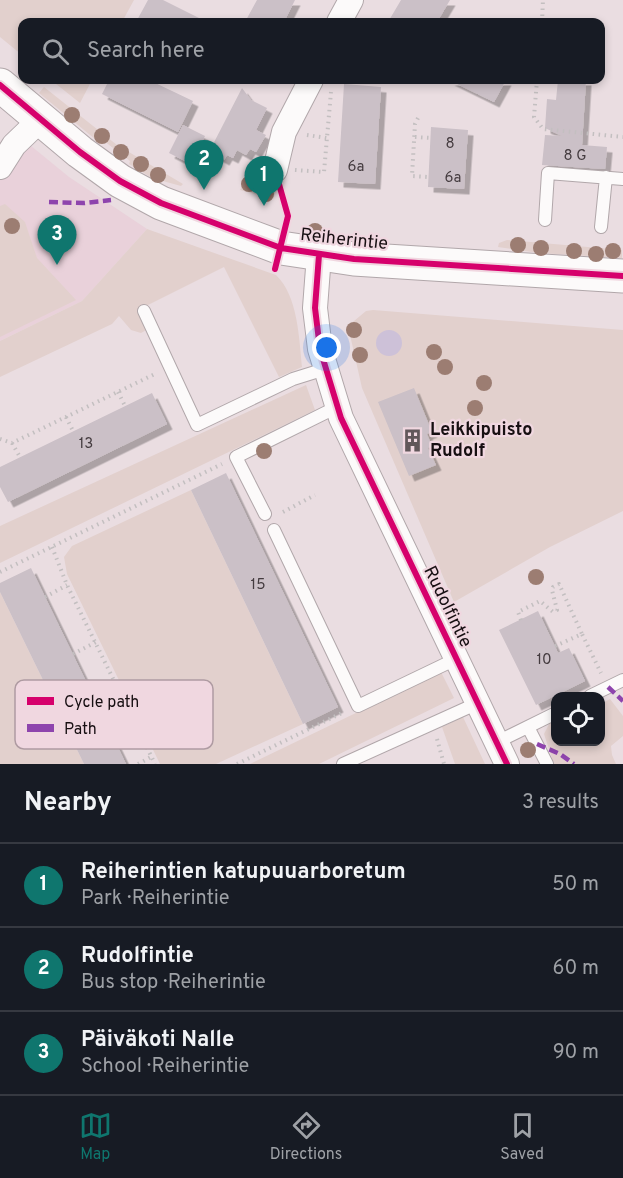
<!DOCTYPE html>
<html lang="en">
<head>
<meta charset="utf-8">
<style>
	body { margin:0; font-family:Overpass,sans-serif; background:#20242c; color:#f1f3f6 }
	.controls { position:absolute; right:18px; bottom:18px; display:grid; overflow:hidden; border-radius:12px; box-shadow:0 3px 9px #0003 }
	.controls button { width:54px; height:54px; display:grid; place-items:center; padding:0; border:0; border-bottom:2px solid #363941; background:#171b24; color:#f1f3f6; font:30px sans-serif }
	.you { position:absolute; left:327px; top:348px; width:21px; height:21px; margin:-15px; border:4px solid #fff; border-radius:50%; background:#1a73e8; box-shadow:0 0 0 9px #1a73e833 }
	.badge { display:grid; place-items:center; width:39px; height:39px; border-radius:50%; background:#0f766e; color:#fff; font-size:20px; font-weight:700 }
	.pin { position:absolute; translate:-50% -50px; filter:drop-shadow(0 2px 3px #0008) }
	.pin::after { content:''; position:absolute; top:32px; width:21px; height:18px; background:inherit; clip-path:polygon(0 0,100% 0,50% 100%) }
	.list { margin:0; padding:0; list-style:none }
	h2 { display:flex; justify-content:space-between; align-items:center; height:78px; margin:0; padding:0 24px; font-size:26px }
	h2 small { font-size:20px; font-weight:400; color:#9ea1a6 }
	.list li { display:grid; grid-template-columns:39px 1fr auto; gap:18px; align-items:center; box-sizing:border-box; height:84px; padding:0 24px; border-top:2px solid #363941 }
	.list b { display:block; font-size:22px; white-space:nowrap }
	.list p { margin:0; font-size:20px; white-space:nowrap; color:#9ea1a6 }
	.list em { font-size:20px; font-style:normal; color:#9ea1a6 }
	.icon { flex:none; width:33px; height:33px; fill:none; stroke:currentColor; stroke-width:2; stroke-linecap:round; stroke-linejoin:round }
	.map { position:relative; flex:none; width:623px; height:764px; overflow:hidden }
	.search { position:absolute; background:#171b24; box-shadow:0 3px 9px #0003; left:18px; right:18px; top:18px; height:66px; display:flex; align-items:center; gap:15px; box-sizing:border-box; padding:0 21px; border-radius:12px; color:#9ea1a6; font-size:22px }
	.sheet { height:330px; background:#171b24 }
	nav { display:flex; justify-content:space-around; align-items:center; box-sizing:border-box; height:84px; border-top:2px solid #363941; background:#171b24; font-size:16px; color:#9ea1a6 }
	nav a { display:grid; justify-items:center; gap:3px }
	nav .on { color:#0f766e }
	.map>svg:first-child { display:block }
</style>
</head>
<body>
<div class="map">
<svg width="623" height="764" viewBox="0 0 623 764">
	<defs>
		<filter id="shadow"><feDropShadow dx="5.5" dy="5.5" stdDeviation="0" flood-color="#0004"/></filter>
	</defs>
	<rect width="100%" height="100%" fill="#eadde1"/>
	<path fill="#e9d1da" d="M 25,141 L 69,177 L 147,229 L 82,301 L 0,341 L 0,179 Z"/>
	<path fill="#e2d0cd" d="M 0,0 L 134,0 L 122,22 L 22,22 L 22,55 L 0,37 Z
		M 51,80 L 92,80 L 80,103 Z
		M 44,87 L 117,145 L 183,184 L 181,186 L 152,178 L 129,164 L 130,161 L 104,141 L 101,144 L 39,93 Z
		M 248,175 L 274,189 L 276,191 L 273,199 L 240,190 Z
		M 5,204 L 25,222 L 37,258 L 76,300 L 0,337 L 0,206 Z
		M 147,229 L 276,275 C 298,296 299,338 302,367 L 279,377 L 224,267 L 138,310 L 148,329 L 141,333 L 131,330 L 119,316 L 112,324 L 0,377 L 0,341 L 82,301 Z
		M 507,240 L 622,250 L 622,258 L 539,253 L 498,247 L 499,243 Z
		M 373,310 L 623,330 L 623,511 L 550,547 L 454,602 L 362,388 L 348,326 L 366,311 Z
		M 306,385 L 315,410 L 0,563 L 0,526 Z
		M 191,490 L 303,724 L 216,764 L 160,764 L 67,574 L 64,557 L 72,546 Z
		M 0,592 L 84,764 L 0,764 Z
		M 441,672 L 454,698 L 319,764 L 250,764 Z
		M 610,699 L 623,716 L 623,736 L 611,746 L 612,755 L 616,764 L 554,764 L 544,734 L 549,724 L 555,721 L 556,742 L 600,742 L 601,704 Z
		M 463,717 L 485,764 L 455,764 L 442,727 Z"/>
	<path fill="#cdc1d8" d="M376 343a13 13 0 1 1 26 0a13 13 0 1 1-26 0Z"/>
	<path fill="#cbc0c7" filter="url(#shadow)" d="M 148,0 L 163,0 L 207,22 L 136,22 Z
		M 257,0 L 295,0 L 284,22 L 245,22 Z
		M 401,0 L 450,0 L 437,22 L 388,22 Z
		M 109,80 L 149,80 L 193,101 L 178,132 L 102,94 Z
		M 449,80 L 506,80 L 494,102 Z
		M 558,80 L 586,80 L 582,145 L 607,147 L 605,169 L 542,165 L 545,135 L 562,136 L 545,128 L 547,99 L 556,100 Z
		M 344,84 L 381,87 L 375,184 L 338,182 Z
		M 242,88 L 251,100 L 267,108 L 256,130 L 266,135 L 256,152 L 250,149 L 246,155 L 237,150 L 233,158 L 227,155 L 224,160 L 209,152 Z
		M 183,125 L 205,136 L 191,164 L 169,153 Z
		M 431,127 L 468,130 L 464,189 L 428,187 Z
		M 414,388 L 432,432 L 427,434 L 432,446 L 428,448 L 436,465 L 409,476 L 378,402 Z
		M 152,393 L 167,424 L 8,502 L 0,487 L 0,467 Z
		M 226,473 L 338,707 L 303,724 L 191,490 Z
		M 31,568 L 45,597 L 126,764 L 84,764 L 0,592 L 0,583 Z
		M 538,611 L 558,653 L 569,648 L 585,681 L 536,705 L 499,630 Z"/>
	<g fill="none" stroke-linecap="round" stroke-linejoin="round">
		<defs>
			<path id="lane" d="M 545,220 L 548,173 L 623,179
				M 601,227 L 606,177
				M 144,311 L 197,425 L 293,379 L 325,369
				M 265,514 L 236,457 L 337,407
				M 274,530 L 358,706 L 456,659
				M 590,696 L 623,680
				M 528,727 L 547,764
				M 497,742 L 556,713
				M 343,764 L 478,703"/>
			<path id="street" d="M 339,22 L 351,0
				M 0,167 L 14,145 L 41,119
				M 275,170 L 284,132 L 311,80
				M 319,255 L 315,308 L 320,349 L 341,418 L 507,764"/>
			<path id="secondary" d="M 0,85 L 80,152 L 120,181 L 161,203 L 281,248 L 354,259 L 623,276"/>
		</defs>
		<use href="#lane" stroke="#b1a7aa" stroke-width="14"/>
		<use href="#street" stroke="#b1a7aa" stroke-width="26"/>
		<use href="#secondary" stroke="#b1a7aa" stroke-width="35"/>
		<path stroke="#c3bfc0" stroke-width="4" stroke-dasharray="1.5 4.5" stroke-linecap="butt" d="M 542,22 L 543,0
			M 537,80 L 534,117 L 543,129 L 623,137
			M 418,118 L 415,124 L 412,176 L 428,177
			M 307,135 L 327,138
			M 415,137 L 431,138
			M 295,170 L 324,172 L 331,92
			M 118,392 L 125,406
			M 66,417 L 73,431
			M 0,439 L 12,443 L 157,373
			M 12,443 L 20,457
			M 283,512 L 315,495
			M 52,547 L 67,585 L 155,764
			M 0,572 L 222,464
			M 45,597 L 67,585
			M 521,620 L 518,612 L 540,601 L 553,612 L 557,610 L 552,590 L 553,587 L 559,584 L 582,634
			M 555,646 L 582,634 L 601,673
			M 73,654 L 96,642
			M 101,712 L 123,700
			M 437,739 L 444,764
			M 138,764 L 151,757
			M 237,764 L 344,712"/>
		<use href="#lane" stroke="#fcfafa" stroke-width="12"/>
		<use href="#street" stroke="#fcfafa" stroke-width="24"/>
		<use href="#secondary" stroke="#fcfafa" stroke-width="33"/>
		<path stroke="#8e44ad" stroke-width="4.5" stroke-dasharray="9 4.5" stroke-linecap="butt" d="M 49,202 L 84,203 L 111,200
			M 608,687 L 623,701
			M 537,744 L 560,754 L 574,764"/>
		<defs>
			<path id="cycleway" d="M 0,85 L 80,152 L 120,181 L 161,203 L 281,248 L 354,259 L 623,276
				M 275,170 L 288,216 L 275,269
				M 319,255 L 315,308 L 320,349 L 341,418 L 507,764"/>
		</defs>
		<use href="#cycleway" stroke="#f0d7e0" stroke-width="10"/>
		<use href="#cycleway" stroke="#d6006c" stroke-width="6"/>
	</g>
	<g fill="#9c7d72">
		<circle cx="72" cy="115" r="8"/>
		<circle cx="102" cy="136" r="8"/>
		<circle cx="121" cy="152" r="8"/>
		<circle cx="141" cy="164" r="8"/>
		<circle cx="158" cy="175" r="8"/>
		<circle cx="249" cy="184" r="8"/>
		<circle cx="266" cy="194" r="8"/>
		<circle cx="12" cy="226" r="8"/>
		<circle cx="315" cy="231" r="8"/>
		<circle cx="518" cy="245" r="8"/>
		<circle cx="541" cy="248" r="8"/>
		<circle cx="574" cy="251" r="8"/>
		<circle cx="613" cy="251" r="8"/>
		<circle cx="596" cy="254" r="8"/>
		<circle cx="354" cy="330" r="8"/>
		<circle cx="434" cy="352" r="8"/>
		<circle cx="360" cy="355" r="8"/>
		<circle cx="445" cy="367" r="8"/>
		<circle cx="484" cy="383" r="8"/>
		<circle cx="475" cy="408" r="8"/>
		<circle cx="264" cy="451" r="8"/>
		<circle cx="536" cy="577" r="8"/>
		<circle cx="528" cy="750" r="8"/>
	</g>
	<defs>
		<symbol id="building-bare" viewBox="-9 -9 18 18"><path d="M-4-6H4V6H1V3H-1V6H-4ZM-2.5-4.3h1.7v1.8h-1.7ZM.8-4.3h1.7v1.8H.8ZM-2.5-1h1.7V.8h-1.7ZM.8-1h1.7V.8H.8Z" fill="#61575a" stroke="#f0d7e0" stroke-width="2.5" paint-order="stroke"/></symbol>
	</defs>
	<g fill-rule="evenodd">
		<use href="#building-bare" x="396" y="424" width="33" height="33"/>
	</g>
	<g text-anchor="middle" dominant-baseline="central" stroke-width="4.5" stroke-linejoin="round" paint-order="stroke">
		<g font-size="15" fill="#443b3f">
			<text x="450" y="144">8</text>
			<text x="575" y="156">8 G</text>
			<text x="356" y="167">6a</text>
			<text x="453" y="178">6a</text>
			<text x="86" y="444">13</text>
			<text x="258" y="585">15</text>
			<text x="544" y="660">10</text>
		</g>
		<g font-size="18" fill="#170f12" stroke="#f0d7e0">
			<text transform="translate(344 240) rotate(6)">Reiherintie</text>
			<text transform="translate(447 607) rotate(64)">Rudolfintie</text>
		</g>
		<g font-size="18" font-weight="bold" fill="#170f12" stroke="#f0d7e0" text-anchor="start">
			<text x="430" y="430">Leikkipuisto<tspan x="430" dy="21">Rudolf</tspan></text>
		</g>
	</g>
	<rect x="15" y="680" width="198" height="69" rx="9" fill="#f0d7e0" stroke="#af9ba2" stroke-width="1.5"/>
	<rect x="27" y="697" width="27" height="8" fill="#d6006c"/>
	<rect x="27" y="724" width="27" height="8" fill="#8e44ad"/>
	<g font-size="16" fill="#170f12">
		<text x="64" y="707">Cycle path</text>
		<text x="64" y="734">Path</text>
	</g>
</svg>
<div class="controls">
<button><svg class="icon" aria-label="locate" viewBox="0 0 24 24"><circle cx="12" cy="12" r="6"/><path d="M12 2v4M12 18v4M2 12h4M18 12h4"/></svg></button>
</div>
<div class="you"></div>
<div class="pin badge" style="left:264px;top:206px">1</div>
<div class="pin badge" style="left:204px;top:190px">2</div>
<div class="pin badge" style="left:57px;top:265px">3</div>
<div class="search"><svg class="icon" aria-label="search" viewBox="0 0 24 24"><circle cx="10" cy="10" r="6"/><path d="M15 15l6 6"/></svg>Search here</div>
</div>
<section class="sheet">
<h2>Nearby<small>3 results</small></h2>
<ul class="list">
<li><span class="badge">1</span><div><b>Reiherintien katupuuarboretum</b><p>Park · Reiherintie</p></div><em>50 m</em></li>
<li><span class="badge">2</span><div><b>Rudolfintie</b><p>Bus stop · Reiherintie</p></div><em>60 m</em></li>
<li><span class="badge">3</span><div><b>Päiväkoti Nalle</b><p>School · Reiherintie</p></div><em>90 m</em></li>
</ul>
</section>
<nav>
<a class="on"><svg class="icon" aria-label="map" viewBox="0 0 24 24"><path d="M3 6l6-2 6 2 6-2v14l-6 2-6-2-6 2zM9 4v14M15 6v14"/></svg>Map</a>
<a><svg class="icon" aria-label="directions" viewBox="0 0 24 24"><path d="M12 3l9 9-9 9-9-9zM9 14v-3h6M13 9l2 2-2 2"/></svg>Directions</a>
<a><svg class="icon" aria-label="saved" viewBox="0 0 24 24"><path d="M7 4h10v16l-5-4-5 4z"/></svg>Saved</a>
</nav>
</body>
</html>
